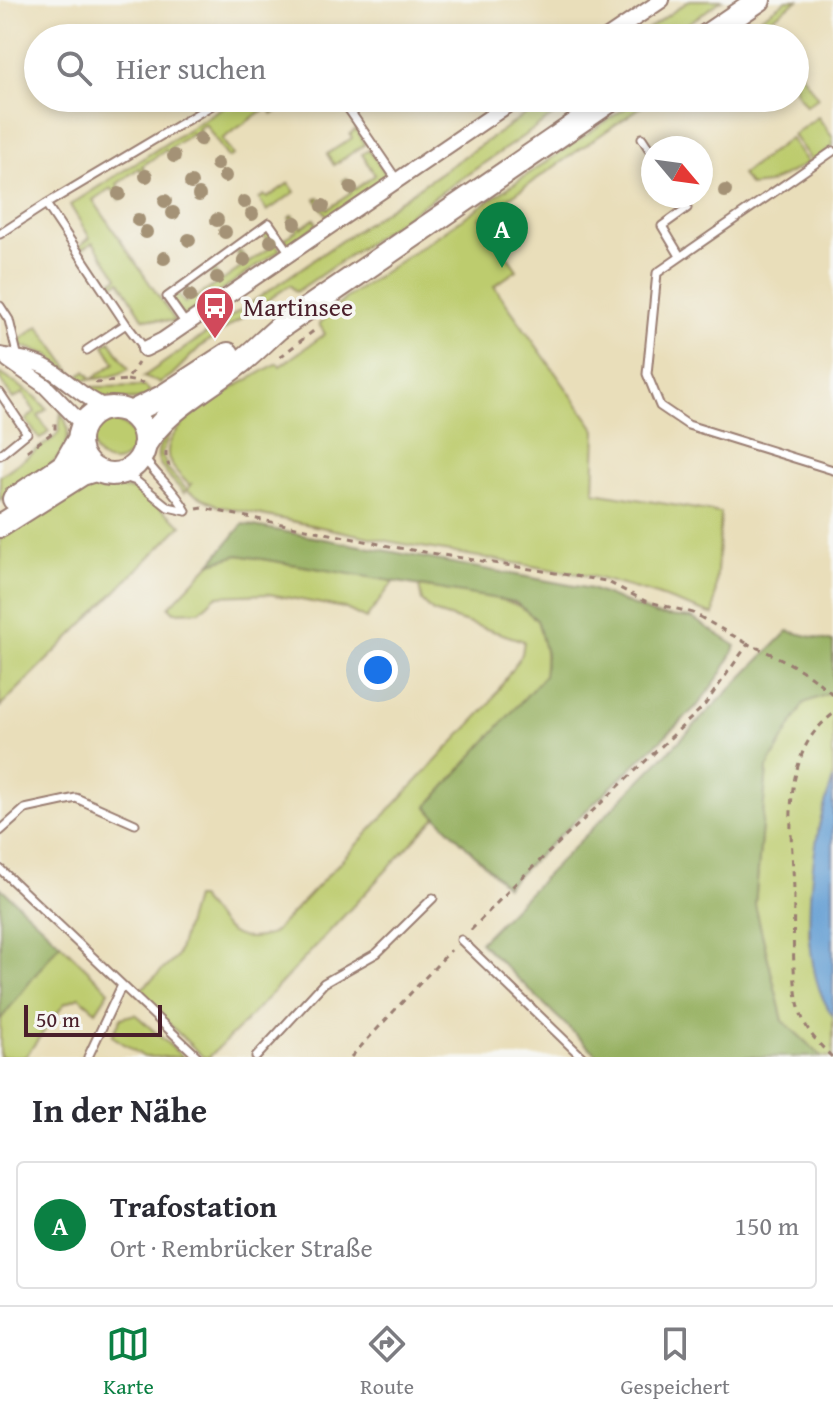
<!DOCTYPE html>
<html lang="de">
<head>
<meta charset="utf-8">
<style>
	body { margin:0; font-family:"Gentium Book Plus",serif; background:#f7f7f7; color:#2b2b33 }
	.compass { position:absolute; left:641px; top:136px; width:72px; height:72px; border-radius:50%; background:#fff; box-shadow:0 4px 12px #0003; rotate:119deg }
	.scale { position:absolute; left:24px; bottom:20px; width:138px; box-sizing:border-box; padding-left:8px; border:4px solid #4a1f2b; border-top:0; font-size:22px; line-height:28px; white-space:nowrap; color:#4a1f2b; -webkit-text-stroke:6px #f6f6f2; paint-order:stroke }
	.you { position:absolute; left:378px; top:670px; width:28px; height:28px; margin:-20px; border:6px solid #fff; border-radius:50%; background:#1a73e8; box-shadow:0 0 0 12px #1a73e833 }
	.badge { display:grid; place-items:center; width:52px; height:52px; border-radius:50%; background:#0b8043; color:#fff; font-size:26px; font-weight:700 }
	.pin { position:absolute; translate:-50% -66px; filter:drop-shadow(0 2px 4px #0008) }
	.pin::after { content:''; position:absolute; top:42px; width:28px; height:24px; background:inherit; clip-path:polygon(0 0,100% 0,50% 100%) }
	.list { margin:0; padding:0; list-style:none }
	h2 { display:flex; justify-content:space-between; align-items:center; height:104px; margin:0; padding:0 32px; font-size:34px }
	h2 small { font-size:26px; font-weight:400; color:#7c7c81 }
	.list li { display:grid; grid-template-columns:52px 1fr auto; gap:24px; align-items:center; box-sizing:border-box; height:128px; margin:0 16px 16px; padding:0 16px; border:2px solid #e1e1e2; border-radius:8px }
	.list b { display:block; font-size:30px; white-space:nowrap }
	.list p { margin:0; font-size:26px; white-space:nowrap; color:#7c7c81 }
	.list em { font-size:26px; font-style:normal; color:#7c7c81 }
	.icon { flex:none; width:44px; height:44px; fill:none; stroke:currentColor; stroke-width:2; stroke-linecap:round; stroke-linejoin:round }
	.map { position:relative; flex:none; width:833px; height:1057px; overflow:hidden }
	.search { position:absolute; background:#fff; box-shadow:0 4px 12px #0003; left:24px; right:24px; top:24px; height:88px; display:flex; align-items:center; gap:20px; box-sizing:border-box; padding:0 28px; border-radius:44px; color:#7c7c81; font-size:30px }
	.sheet { height:248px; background:#fff }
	nav { display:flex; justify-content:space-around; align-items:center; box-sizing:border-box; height:112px; border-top:2px solid #e1e1e2; background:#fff; font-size:22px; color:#7c7c81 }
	nav a { display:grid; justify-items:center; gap:4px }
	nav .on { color:#0b8043 }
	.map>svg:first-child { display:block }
</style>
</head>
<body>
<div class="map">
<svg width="833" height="1057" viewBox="0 0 833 1057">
	<rect width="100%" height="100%" fill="#f6f6f2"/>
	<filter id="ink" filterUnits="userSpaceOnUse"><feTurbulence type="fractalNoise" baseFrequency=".0125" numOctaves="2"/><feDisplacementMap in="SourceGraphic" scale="16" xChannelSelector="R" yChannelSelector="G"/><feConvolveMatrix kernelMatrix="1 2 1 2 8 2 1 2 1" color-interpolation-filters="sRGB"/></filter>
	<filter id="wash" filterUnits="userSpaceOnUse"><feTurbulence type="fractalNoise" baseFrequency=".006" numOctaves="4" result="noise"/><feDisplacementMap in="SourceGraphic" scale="32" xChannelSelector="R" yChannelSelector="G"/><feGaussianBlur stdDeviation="1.8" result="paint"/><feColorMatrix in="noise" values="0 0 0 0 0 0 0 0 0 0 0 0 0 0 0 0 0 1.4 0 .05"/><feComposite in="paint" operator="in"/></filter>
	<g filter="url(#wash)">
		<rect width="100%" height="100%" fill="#e9deba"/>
		<path fill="#bdcc6e" stroke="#84764c" stroke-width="2" d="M 690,0 L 722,0 L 667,38 L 635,38 Z
			M 787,0 L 798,0 L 742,38 L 730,38 Z
			M 795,65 L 818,98 L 806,106 L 795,90 Z
			M 237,98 L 296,98 L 273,114 L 268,107 L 222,139 L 233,155 L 228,158 L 205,124 L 198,129 L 206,141 L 201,145 L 192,133 L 171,148 L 178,158 L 174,161 L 166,150 L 142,166 L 150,178 L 147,180 L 139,168 L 117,184 L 125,197 L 120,200 L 111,188 L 93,200 L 176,322 L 143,318 L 120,281 L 109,288 L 107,285 L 118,277 L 93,242 L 82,249 L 79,246 L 90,238 L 70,205 Z
			M 549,98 L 579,98 L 296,292 L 290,285 L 201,346 L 172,375 L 160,383 L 143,377 Z
			M 640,98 L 654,98 L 480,218 L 517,270 L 494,286 L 596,430 L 594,492 L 721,513 L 714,615 L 651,593 L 590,576 L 398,543 L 218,506 L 186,490 L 184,493 C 159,465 146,459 172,425 L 162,454 L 167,468 L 187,490 L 192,483 L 189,485 C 183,478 172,469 169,460 C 156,421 251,380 277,363 L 280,366 L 325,334 L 319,324 L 346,298 Z
			M 818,117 L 833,138 L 833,146 L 812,161 L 793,135 Z
			M 356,129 L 365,144 L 334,165 L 327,154 L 352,138 L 350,134 Z
			M 790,138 L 808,163 L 768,184 L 750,186 L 741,175 Z
			M 369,150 L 387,176 L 328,217 L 316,199 L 319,197 L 328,209 L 351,193 L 343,180 L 347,178 L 355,189 L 375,175 L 362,154 Z
			M 289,183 L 295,192 L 267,211 L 259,199 L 264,195 L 267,198 Z
			M 292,215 L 301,228 L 314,219 L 317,224 L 289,244 L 285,238 L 297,230 L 289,218 Z
			M 268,231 L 280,250 L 183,317 L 169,296 L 176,291 L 185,303 L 189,300 L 182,290 L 186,287 L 195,298 L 218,283 L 210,271 L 213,269 L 222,281 L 245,265 L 237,253 L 240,251 L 248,263 L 271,247 L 263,235 Z
			M 39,326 L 76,378 L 86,371 L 92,379 L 115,363 L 104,345 L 110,341 L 129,369 C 114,378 96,379 77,380 L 49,355 L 19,345 L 21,339 Z
			M 0,373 L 36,397 L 47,409 L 38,416 L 49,432 L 40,439 L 26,420 L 35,412 L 23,393 L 13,399 L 0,380 Z
			M 143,386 L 148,389 L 152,396 C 130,403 104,399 83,390 L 93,387 Z
			M 61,412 C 88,454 28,481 0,500 L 0,476 L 55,437 L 59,431 Z
			M93 442a20 20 0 1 1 40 0a20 20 0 1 1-40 0Z
			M 87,482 L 138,491 L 182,525 L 0,707 L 0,537 L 70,487 Z
			M 238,555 L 394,581 L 366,619 L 344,608 L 269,594 L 216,596 L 200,611 L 174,612 L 169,607 L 211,563 Z
			M 419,586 C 449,591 521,594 537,621 C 546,636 546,659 545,676 L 427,807 L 436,817 L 245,1022 L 209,1057 L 203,1057 L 137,993 L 177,957 L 194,898 L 199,898 C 225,927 230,947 272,934 L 487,707 L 522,654 L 524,641 L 433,612 L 422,601 Z
			M 833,692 L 833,779 L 819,825 L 811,888 L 809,936 L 817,979 L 833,1016 L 833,1057 L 822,1057 L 783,1021 L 755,905 L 767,768 L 804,702 Z
			M 60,943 L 109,991 L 96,1011 L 79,997 L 65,1003 L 25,1057 L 0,1057 L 0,1020 Z
			M 135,1014 L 183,1057 L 144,1057 L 112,1036 L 121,1018 Z"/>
		<path fill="#96b061" stroke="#706846" stroke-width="2" d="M 243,524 L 591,589 L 656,615 L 692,618 L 736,646 L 723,671 L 698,705 L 506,886 L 427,807 L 544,676 L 546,654 L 537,620 L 515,602 L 238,555 L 211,563 Z
			M 788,631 L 833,642 L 833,692 L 804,703 L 767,768 L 755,905 L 783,1021 L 822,1057 L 599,1057 L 480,942 Z
			M 0,887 L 60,943 L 0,1020 Z"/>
		<path fill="#639ed3" stroke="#565e7f" stroke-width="2" d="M 833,779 L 833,1016 C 799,969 809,881 819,827 C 822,811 828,795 833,779 Z"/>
	</g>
	<g filter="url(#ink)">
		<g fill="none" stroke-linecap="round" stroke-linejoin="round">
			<defs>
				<path id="lane" d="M 341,98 L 397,180
					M 642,138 L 653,155
					M 833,151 L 657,273 L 647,374 L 660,406 L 688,425 L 833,470
					M 679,196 L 687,208 L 662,226 L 680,256
					M 46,204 L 224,98
					M 0,234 L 46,204 L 126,324 L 87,350
					M 0,306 L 9,320 L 18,358
					M 126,324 L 145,349
					M 186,324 L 167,297 L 269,223 L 290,253
					M 0,393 L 27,433 L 0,455
					M 142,455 C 155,476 175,489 186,511
					M 115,474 L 136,481 L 168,507 L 186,511
					M 0,831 L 25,809 L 76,798 L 135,824
					M 0,869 L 198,1057
					M 461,940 L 582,1057
					M 88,1057 L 122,985
					M 256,1057 L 324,983 L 377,953 L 433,898"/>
				<path id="street" d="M 606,38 L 662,0
					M 145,349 L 163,340 L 518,98
					M 0,355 C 17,358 34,360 49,369 C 70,382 82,397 107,408
					M 8,360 L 45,386 L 83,425"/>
				<path id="secondary" d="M 703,38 L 759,0
					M79 441a33 33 0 1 1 66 0a33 33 0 1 1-66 0Z
					M 130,413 L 162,397 L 228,354
					M 144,446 C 166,409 204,391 237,365 C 252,354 265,340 279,328 L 614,98
					M 14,499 L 64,465 L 79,439
					M 0,526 L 82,474 L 95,470"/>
			</defs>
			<use href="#lane" stroke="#9a7e72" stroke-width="11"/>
			<use href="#street" stroke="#9a7e72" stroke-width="18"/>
			<use href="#secondary" stroke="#9a7e72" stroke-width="26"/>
			<path stroke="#9a7e72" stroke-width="3" stroke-dasharray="6 6" stroke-linecap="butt" d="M 280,357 L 316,329
				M 127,380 L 143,383
				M 95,383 L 127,380 L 138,363
				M 27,451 L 55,431 L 55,421
				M 166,451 L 166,458 L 169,466
				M 197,509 L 203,508 L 399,548 L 606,581 L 645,601 L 693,613 L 748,644
				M 471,930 L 515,884 L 704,706 L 748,644 C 780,657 808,671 833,695
				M 351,1057 L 451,950
				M 832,1057 C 817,1042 804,1029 799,1007 C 791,976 794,924 794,891 C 793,848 785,804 799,763 C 805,742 816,727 833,714"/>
			<use href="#lane" stroke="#fff" stroke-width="7"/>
			<use href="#street" stroke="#fff" stroke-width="14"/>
			<use href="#secondary" stroke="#fff" stroke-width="22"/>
		</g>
		<g fill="#a49276">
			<circle cx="200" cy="139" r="7"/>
			<circle cx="174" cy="156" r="7"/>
			<circle cx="217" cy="164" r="7"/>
			<circle cx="146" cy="176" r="7"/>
			<circle cx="225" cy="176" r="7"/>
			<circle cx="191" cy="183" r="7"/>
			<circle cx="351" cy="188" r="7"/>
			<circle cx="725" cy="191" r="7"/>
			<circle cx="119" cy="194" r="7"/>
			<circle cx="199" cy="195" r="7"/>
			<circle cx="165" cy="201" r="7"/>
			<circle cx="244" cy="202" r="7"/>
			<circle cx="323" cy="206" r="7"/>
			<circle cx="173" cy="213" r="7"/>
			<circle cx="252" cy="214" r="7"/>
			<circle cx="138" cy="220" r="7"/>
			<circle cx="217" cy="220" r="7"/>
			<circle cx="295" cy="223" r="7"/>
			<circle cx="146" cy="232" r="7"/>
			<circle cx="225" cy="232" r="7"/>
			<circle cx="189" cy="240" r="7"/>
			<circle cx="271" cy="241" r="7"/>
			<circle cx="164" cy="258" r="7"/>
			<circle cx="244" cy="260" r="7"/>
			<circle cx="217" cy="278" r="7"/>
			<circle cx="190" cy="296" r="7"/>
		</g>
	</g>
	<defs>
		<symbol id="bus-pin" viewBox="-11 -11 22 30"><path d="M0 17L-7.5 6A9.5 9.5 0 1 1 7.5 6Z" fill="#d1495b" stroke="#f6f6f2"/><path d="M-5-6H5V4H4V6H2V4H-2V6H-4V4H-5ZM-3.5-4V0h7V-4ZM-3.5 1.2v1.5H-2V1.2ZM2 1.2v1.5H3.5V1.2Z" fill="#fff"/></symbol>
	</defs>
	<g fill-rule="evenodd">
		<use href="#bus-pin" x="193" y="284" width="44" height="60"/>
	</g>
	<g text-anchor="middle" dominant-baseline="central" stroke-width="7" stroke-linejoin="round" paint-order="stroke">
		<g font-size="26" fill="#4a1f2b" stroke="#f6f6f2" text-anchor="start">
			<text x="243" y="306">Martinsee</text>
		</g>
	</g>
</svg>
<svg class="compass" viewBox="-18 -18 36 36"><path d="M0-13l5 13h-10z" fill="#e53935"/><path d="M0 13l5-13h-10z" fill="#7c7c81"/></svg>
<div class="scale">50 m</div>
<div class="you"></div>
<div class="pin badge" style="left:502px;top:268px">A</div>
<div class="search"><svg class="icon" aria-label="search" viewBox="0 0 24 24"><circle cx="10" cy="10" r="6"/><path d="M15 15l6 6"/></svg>Hier suchen</div>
</div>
<section class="sheet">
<h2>In der Nähe<small></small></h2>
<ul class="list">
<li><span class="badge">A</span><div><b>Trafostation</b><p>Ort · Rembrücker Straße</p></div><em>150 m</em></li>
</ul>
</section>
<nav>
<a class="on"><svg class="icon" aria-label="map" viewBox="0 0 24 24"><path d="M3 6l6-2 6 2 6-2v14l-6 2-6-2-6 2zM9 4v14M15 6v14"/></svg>Karte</a>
<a><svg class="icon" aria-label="directions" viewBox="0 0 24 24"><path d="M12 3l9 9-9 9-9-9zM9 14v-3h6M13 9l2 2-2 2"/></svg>Route</a>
<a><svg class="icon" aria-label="saved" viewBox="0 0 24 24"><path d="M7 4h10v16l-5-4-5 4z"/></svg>Gespeichert</a>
</nav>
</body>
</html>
